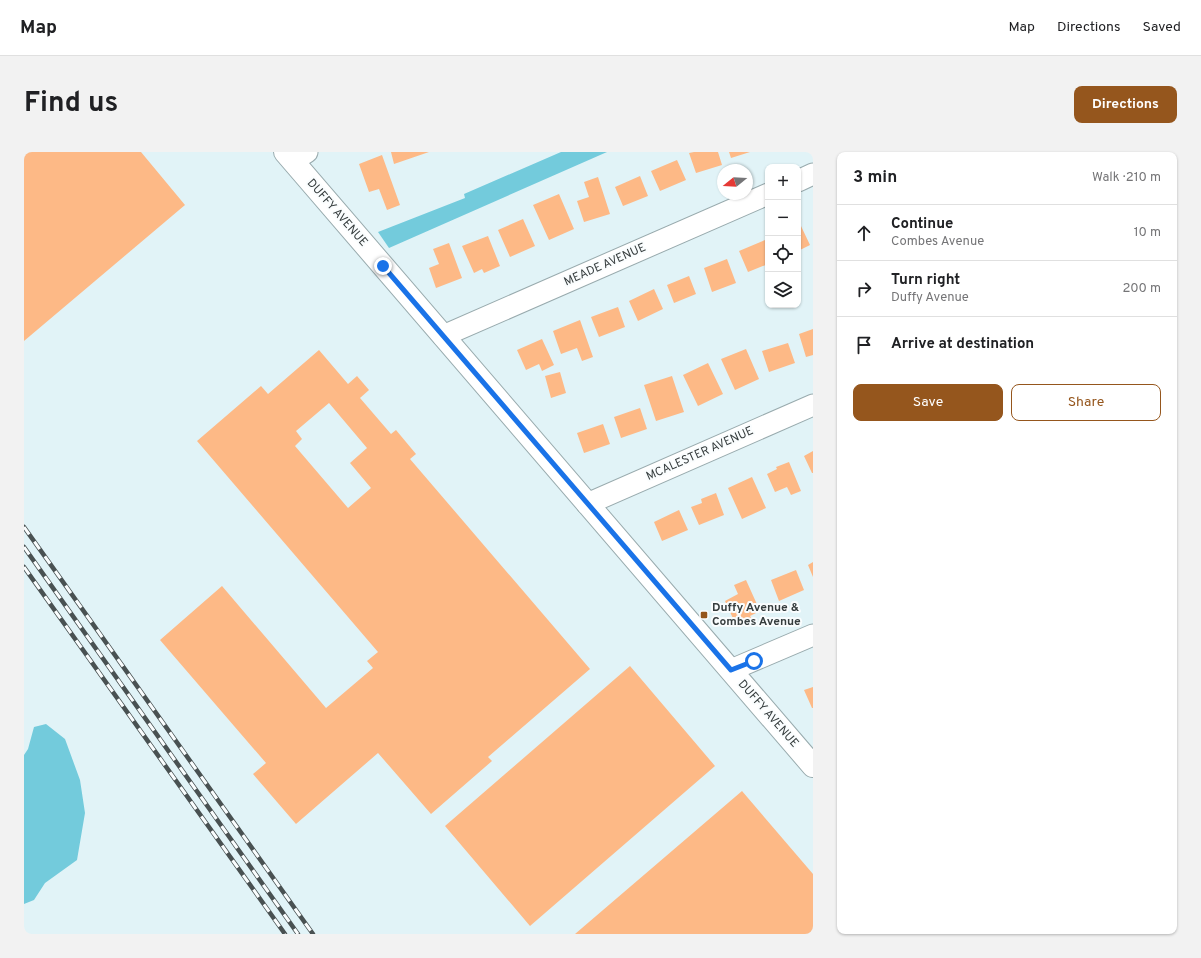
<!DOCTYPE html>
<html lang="en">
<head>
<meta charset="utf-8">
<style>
	body { margin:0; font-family:Overpass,sans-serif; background:#f2f2f2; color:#202124 }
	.controls { position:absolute; right:12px; top:12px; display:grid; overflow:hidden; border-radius:8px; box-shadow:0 1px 3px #0004 }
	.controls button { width:36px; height:36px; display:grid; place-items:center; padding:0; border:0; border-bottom:1px solid #e0e0e0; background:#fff; color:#202124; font:20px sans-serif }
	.compass { position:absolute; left:693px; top:12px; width:36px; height:36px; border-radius:50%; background:#fff; box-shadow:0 1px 3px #0004; rotate:252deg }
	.stop { position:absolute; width:12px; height:12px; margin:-9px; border:3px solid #1a73e8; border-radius:50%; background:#fff }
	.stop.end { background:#1a73e8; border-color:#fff; box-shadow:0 1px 4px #0008 }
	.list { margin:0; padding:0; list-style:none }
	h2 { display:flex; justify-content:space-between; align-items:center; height:52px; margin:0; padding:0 16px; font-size:17px }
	h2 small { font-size:13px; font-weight:400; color:#757577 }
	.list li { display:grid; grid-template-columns:26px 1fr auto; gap:12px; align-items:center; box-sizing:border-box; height:56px; padding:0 16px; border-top:1px solid #e0e0e0 }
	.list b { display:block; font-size:15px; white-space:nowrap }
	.list p { margin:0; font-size:13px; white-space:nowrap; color:#757577 }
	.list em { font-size:13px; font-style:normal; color:#757577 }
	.actions { display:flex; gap:8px; padding:12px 16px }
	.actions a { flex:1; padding:9px 0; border:1px solid #95561d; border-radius:8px; text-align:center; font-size:14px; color:#95561d }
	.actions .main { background:#95561d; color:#fff }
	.icon { flex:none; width:22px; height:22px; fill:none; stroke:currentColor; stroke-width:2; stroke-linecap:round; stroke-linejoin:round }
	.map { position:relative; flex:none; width:789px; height:782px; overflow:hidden; border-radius:8px }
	header { display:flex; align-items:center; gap:24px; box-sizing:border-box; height:56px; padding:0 20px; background:#fff; border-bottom:1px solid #e0e0e0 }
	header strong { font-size:19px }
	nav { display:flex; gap:22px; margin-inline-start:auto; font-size:14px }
	.intro { display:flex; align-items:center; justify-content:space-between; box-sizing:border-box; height:96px; padding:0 24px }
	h1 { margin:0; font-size:28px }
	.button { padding:10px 18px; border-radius:8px; background:#95561d; color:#fff; font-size:14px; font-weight:700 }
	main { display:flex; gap:24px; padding:0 24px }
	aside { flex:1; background:#fff; border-radius:8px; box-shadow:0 1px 3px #0004 }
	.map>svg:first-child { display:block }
</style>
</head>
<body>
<header>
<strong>Map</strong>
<nav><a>Map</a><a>Directions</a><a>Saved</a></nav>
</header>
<div class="intro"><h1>Find us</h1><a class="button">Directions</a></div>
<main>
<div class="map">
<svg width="789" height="782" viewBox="0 0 789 782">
	<rect width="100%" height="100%" fill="#e1f3f7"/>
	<path fill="#73cbdc" d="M 537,0 L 583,0 L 365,96 L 354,80 L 441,46 L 440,42 Z
		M 22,572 L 41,587 L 56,628 L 61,661 L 53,708 L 21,731 L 10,748 L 0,752 L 0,603 L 4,597 L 10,575 Z"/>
	<path fill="#fdb986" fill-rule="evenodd" d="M 0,0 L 117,0 L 161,53 L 0,189 Z
		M 367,0 L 405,0 L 370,12 Z
		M 670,0 L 694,0 L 698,13 L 672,21 L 665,1 Z
		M 705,0 L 726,0 L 707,6 Z
		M 358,3 L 376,53 L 363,58 L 355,37 L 345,40 L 335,12 Z
		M 653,8 L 662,28 L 636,39 L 627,19 Z
		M 616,24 L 624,44 L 599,54 L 591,35 Z
		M 574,25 L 586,62 L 560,70 L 553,49 L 565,45 L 560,30 Z
		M 535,42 L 550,77 L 525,88 L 509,53 Z
		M 499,67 L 511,94 L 486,105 L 474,78 Z
		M 777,74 L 786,93 L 774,99 L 774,76 Z
		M 464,84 L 476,114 L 460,121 L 458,117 L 450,121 L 438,94 Z
		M 741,88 L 744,96 L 744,112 L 724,120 L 715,99 Z
		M 425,91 L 438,126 L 412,136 L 405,116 L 415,112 L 409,97 Z
		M 703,107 L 712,131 L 688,140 L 680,116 Z
		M 665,124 L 672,142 L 650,151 L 643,133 Z
		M 630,137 L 639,157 L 614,169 L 605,149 Z
		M 594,155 L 601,175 L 575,185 L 567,165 Z
		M 556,168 L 569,205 L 558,209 L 553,196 L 537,202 L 529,179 Z
		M 789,177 L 789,203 L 782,205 L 775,182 Z
		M 518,187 L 530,213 L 518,219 L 515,212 L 502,218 L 493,198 Z
		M 764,191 L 771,211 L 745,220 L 738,199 Z
		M 722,197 L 735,227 L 711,238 L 697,207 Z
		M 295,198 L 324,232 L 333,224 L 345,238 L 336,246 L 367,282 L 372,278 L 392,302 L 386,307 L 566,517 L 464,605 L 468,609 L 407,662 L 354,601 L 272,672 L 229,622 L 242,611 L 136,488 L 198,434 L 302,556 L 349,516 L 343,509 L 354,500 L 173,289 L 237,234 L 244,242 ZM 305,251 L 343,296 L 326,311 L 347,336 L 324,356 L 271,294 L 278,287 L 272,279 Z
		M 684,211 L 699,242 L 674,254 L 659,223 Z
		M 536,220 L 542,241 L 527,246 L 521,224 Z
		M 648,224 L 660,260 L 632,269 L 620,233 Z
		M 616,256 L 623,277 L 597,286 L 590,265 Z
		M 579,272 L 586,292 L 560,301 L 553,281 Z
		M 789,299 L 789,321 L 788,321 L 780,304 Z
		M 765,310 L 777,339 L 767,343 L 763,335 L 751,340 L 743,322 L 753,317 L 752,315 Z
		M 728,325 L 742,356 L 718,367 L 704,336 Z
		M 692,341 L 700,363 L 675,373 L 667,355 L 678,351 L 677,347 Z
		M 655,358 L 664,378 L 638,389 L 630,370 Z
		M 789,410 L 789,425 L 784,413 Z
		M 772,418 L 780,438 L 755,449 L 747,428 Z
		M 722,428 L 736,459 L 726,464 L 729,468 L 713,475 L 701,449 L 714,442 L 710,433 Z
		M 606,514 L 691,614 L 506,774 L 421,674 Z
		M 789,535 L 789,556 L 788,556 L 780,538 Z
		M 718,639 L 789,722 L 789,782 L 551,782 Z"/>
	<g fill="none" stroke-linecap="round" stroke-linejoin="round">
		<defs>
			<path id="minor" d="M 269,9 L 283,0
				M 774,29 L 789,22
				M 419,184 L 744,42
				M 563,352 L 789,253
				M 707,518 L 789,483"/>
			<path id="tertiary" d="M 261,0 L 789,614"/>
		</defs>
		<use href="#minor" stroke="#99abae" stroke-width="23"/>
		<use href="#tertiary" stroke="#99abae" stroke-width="24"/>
		<use href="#minor" stroke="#fff" stroke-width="21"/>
		<use href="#tertiary" stroke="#fff" stroke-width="22"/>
		<defs>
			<path id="rail" d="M 0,375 L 289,782
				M 0,395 L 274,782
				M 0,415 L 261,782"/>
		</defs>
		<use href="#rail" stroke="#495152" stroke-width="4.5"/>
		<use href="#rail" stroke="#fafdfe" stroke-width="3" stroke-dasharray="9" stroke-linecap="butt"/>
	</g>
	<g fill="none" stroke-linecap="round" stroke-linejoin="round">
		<path stroke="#1a73e8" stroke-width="5" d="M 359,114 L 707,518 L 730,509"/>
	</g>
	<rect fill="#95561d" stroke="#fafdfe" stroke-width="1.5" x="676" y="459" width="8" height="8" rx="2"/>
	<g text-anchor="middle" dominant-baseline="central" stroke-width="4" stroke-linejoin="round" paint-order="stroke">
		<g font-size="12" fill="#363d3e" stroke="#fafdfe">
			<text transform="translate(313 61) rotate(49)">DUFFY AVENUE</text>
			<text transform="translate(581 113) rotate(-24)">MEADE AVENUE</text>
			<text transform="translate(676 302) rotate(-24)">MCALESTER AVENUE</text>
			<text transform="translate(744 562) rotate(49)">DUFFY AVENUE</text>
		</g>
		<g font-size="12" font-weight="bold" fill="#363d3e" stroke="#fafdfe" text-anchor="start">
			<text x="688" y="456">Duffy Avenue &amp;<tspan x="688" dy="14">Combes Avenue</tspan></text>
		</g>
	</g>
</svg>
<div class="controls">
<button>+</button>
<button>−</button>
<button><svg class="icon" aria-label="locate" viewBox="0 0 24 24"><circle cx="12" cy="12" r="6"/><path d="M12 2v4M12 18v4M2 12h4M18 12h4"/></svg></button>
<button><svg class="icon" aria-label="layers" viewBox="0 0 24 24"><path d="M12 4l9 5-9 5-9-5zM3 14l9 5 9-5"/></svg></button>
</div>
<svg class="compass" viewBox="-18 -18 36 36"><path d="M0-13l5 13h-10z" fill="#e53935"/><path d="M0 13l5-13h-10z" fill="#757577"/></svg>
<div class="stop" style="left:730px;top:509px"></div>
<div class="stop end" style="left:359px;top:114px"></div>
</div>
<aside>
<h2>3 min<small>Walk · 210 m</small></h2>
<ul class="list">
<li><svg class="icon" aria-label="ahead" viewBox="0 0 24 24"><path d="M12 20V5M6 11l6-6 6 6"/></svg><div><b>Continue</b><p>Combes Avenue</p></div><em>10 m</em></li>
<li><svg class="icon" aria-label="right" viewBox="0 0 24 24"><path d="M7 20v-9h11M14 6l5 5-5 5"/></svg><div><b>Turn right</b><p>Duffy Avenue</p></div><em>200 m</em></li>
<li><svg class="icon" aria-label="arrive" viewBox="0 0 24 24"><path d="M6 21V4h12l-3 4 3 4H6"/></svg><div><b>Arrive at destination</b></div></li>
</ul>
<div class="actions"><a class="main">Save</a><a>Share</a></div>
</aside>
</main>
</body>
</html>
